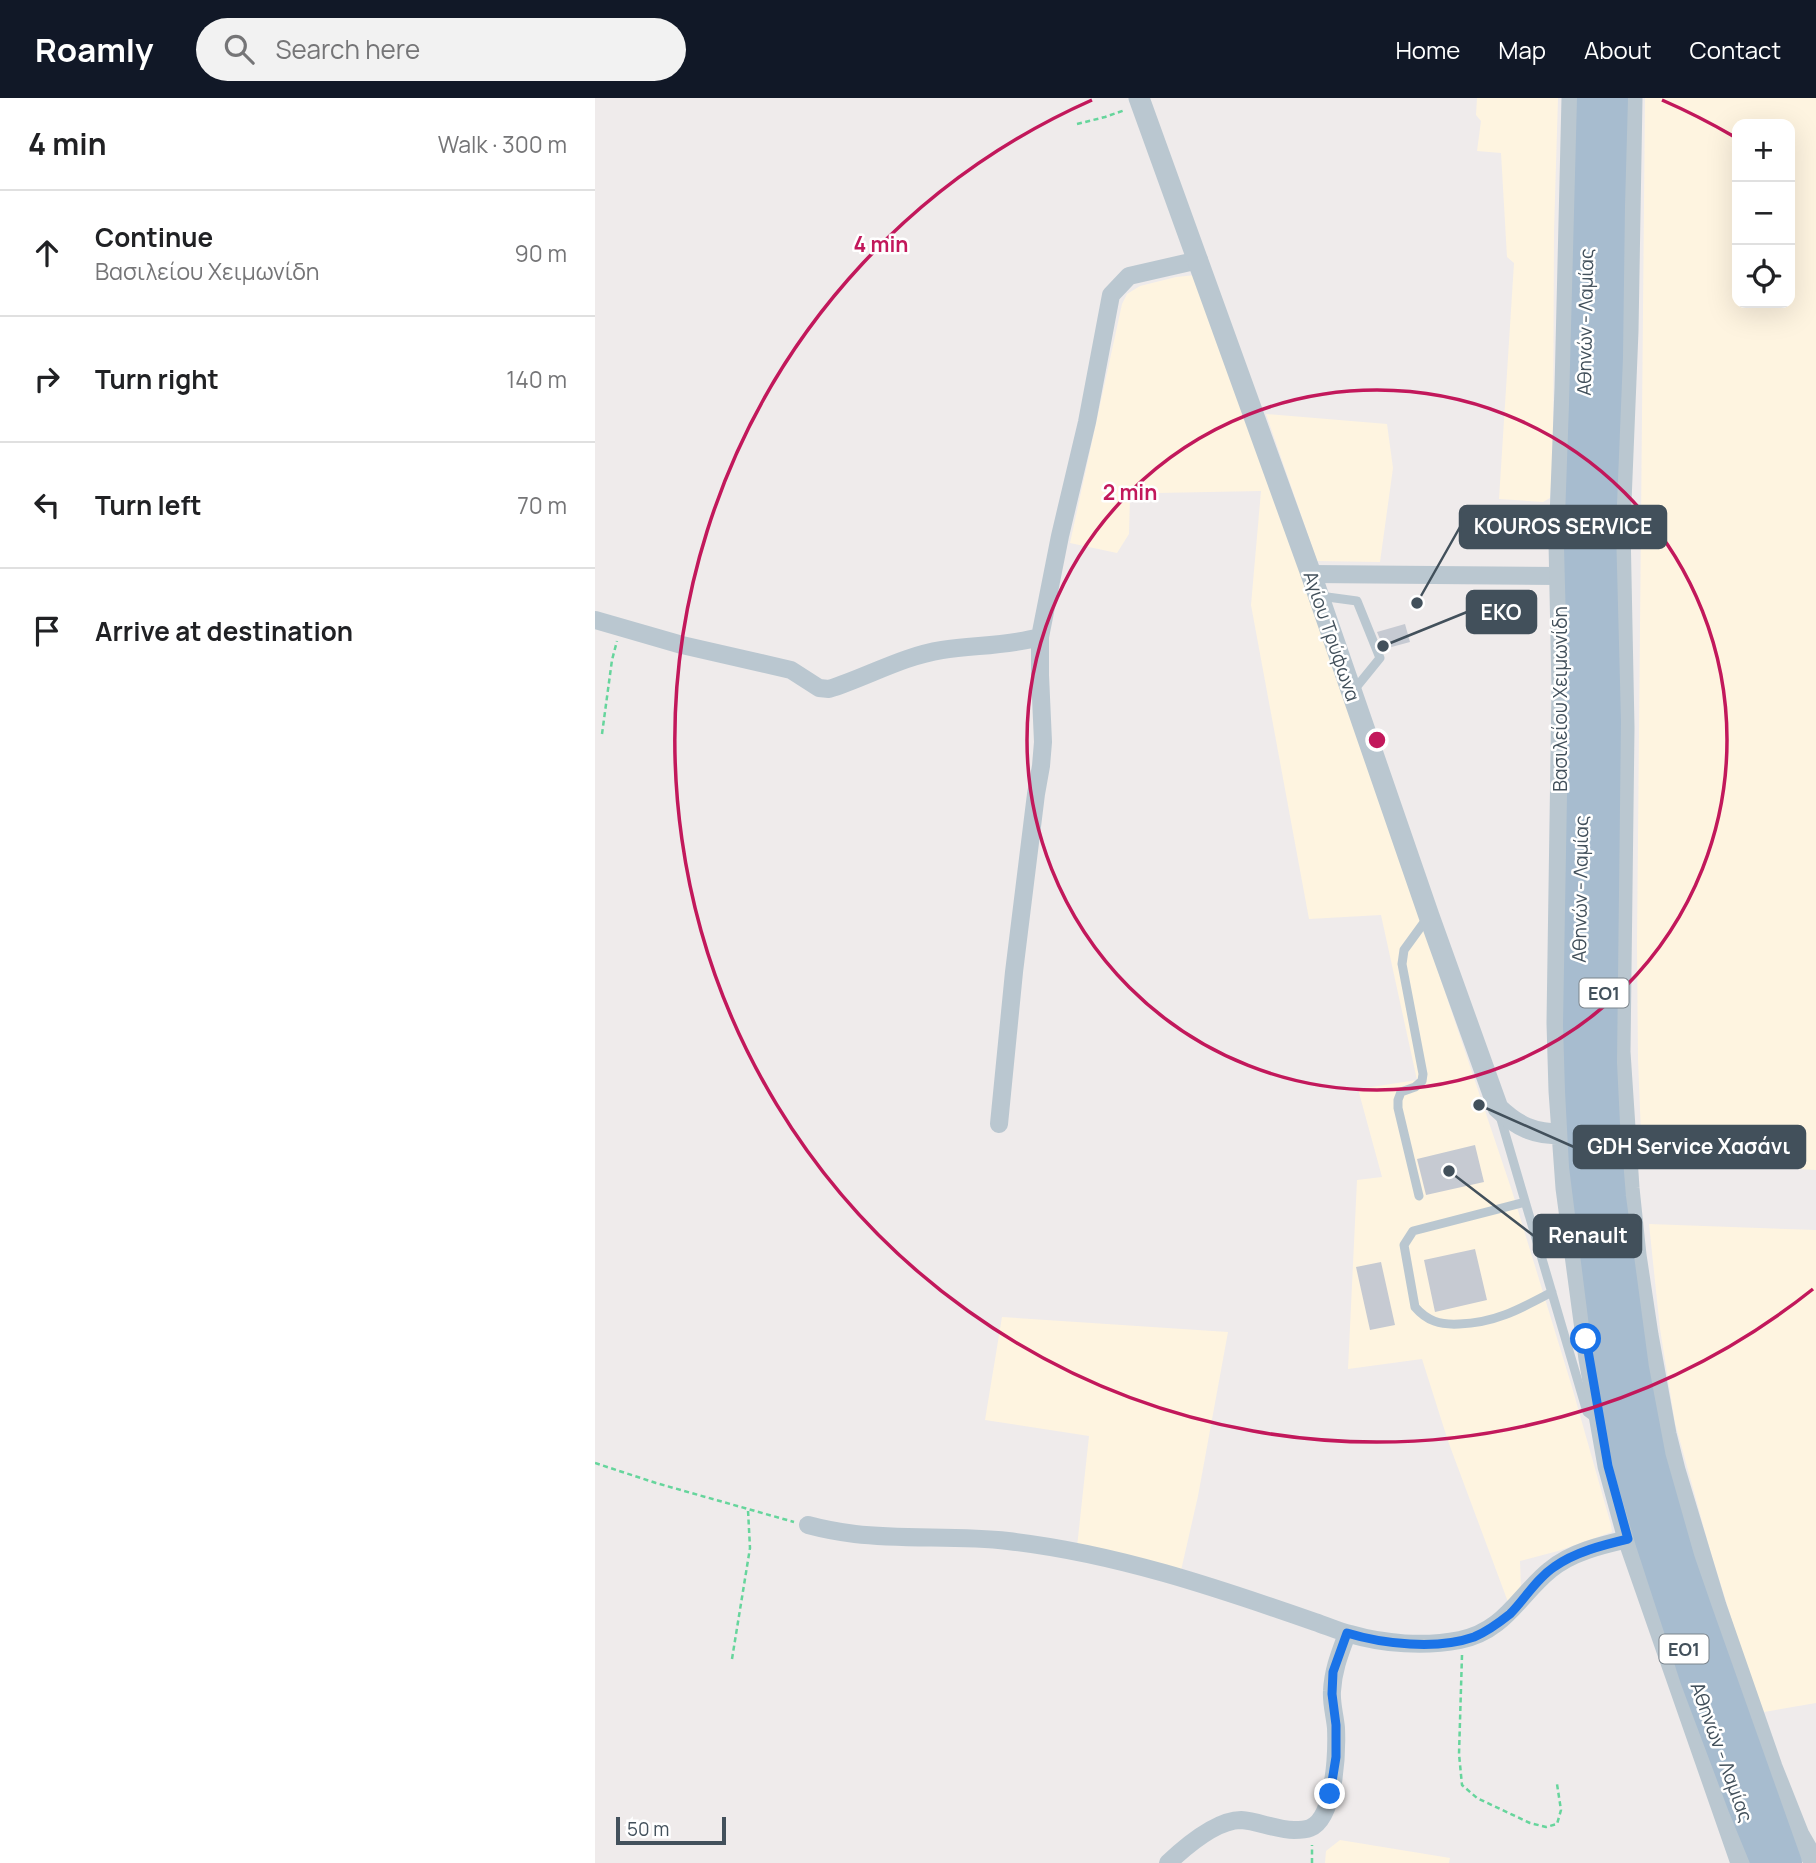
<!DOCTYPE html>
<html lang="en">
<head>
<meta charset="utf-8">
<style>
	body { margin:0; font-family:Manrope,sans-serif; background:#f2f2f2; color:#202124 }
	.controls { position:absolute; right:21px; top:21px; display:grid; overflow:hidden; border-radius:14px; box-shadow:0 7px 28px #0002 }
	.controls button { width:63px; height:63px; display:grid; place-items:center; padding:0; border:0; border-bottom:2px solid #e0e0e0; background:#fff; color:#202124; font:35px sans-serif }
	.scale { position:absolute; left:21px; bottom:18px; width:110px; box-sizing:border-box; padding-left:7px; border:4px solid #42505b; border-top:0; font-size:19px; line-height:24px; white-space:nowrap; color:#42505b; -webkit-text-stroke:5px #fff; paint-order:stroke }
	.stop { position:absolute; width:21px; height:21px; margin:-16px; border:5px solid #1a73e8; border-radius:50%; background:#fff }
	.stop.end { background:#1a73e8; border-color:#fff; box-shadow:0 2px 7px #0008 }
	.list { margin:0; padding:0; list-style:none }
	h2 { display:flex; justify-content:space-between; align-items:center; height:91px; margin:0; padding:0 28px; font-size:30px }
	h2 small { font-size:23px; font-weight:400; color:#757577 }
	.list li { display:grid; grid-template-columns:46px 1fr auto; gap:21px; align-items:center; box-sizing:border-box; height:126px; padding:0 28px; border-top:2px solid #e0e0e0 }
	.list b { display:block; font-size:26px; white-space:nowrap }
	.list p { margin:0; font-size:23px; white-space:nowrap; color:#757577 }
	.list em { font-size:23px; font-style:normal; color:#757577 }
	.icon { flex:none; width:38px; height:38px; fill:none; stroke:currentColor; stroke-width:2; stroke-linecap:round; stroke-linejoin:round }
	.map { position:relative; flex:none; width:1221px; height:1765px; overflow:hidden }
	header { display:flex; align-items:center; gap:42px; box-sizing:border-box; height:98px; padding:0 35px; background:#111827; color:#fff }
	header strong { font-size:33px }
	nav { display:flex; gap:38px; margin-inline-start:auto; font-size:24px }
	.search { width:490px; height:63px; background:#f2f2f2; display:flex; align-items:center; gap:18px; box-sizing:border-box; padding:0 24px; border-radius:38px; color:#757577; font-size:26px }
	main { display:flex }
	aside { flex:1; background:#fff }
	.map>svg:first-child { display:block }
</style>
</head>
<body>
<header>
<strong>Roamly</strong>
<div class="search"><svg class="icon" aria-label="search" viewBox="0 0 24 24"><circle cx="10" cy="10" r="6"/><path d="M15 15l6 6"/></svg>Search here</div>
<nav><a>Home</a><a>Map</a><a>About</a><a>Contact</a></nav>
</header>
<main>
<aside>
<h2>4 min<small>Walk · 300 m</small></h2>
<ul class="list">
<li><svg class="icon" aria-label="ahead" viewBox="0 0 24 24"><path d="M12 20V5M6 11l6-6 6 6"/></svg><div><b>Continue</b><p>Βασιλείου Χειμωνίδη</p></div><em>90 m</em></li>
<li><svg class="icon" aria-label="right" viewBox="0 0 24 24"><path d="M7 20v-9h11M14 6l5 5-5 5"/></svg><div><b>Turn right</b></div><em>140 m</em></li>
<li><svg class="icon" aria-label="left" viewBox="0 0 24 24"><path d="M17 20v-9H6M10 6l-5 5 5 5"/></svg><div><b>Turn left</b></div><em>70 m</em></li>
<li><svg class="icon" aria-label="arrive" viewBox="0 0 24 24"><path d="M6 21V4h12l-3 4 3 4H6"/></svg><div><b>Arrive at destination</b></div></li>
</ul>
</aside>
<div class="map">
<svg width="1221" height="1765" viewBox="0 0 1221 1765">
	<rect width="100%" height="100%" fill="#efebeb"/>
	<path fill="#fef4e0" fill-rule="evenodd" d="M 882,0 L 963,0 L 959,133 L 958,359 L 955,400 L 948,404 L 904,401 L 919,165 L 912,159 L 906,55 L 882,53 L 886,23 L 881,17 Z
		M 1050,0 L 1221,0 L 1221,1072 L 1047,1062 L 1043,961 L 1042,847 ZM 1142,26 L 1195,26 L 1195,205 L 1142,205 Z
		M 601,177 L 814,787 L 917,1093 L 977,1289 L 1016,1427 L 1017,1434 L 963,1453 L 925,1463 L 926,1491 L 913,1504 L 853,1343 L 827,1261 L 753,1271 L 762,1082 L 787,1079 L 763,991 L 822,982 L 786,817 L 714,821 L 656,507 L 666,393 L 562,395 L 535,399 L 534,436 L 522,455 L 475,445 L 527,206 L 532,196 L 545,188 L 581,179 Z
		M 671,316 L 792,326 L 798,370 L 785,464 L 722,463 Z
		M 1054,1126 L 1221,1132 L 1221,1605 L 1169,1614 L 1153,1574 L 1115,1452 L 1080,1325 L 1065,1231 Z
		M 407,1219 L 633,1234 L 603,1398 L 585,1477 L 482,1449 L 494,1338 L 390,1322 Z
		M 745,1742 L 855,1760 L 854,1765 L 730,1765 L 731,1753 Z"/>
	<path fill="#c6cad2" d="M 810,526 L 815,544 L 789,551 L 782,534 Z
		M 880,1047 L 889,1084 L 831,1097 L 822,1061 Z
		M 880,1151 L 892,1202 L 840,1214 L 829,1162 Z
		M 786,1164 L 800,1227 L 775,1232 L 761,1169 Z"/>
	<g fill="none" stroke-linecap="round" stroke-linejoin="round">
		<path stroke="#66d59c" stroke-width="2.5" stroke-dasharray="5 3.5" stroke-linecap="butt" d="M 482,26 L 510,19 L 530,12
			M 7,636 L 17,562 L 22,543
			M 0,1365 L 61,1385 L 199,1424
			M 867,1557 L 864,1656 L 867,1687 L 882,1700 L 935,1725 L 951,1729 L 962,1726 L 966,1712 L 962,1686
			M 137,1561 L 155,1450 L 153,1412
			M 717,1765 L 717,1747"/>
		<path stroke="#bac7d0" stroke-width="9" d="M 725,498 L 762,503 L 785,560 L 759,592
			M 905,1018 L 992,1314 L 1003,1322
			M 824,1098 L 803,1010 L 803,1002 L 806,994 L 820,989 L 827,983 L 828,976 L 807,866 L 809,852 L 833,819
			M 930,1104 L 818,1133 L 809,1147 L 820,1209 C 832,1223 845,1227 864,1226 C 900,1225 925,1211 957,1194"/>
		<path stroke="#bac7d0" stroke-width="18" d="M 716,476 L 964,478
			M 0,522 L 87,547 L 196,572 L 224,590 L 234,591 C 272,579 308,558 347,552 C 380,547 413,548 445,539
			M 404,1026 L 419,874 L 441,696 L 446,668 L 448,644 L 445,577 L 445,539 L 465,438 L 492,324 L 516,197 L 534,178 L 604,162
			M 213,1427 C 228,1431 244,1434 260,1436 C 311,1442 362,1437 413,1443 C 519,1455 620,1489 720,1524 C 732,1528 743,1533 755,1536 C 789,1546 830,1549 865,1542 C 910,1533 924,1497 955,1472 C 976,1454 1007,1447 1033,1441
			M 573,1765 C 590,1749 621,1722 646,1722 C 663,1723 681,1732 699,1732 C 703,1732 710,1732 715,1730 C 740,1720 742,1654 741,1630 C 740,1618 736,1605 737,1593 C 738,1572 745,1555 752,1536"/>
		<path stroke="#bac7d0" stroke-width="21" d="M 544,0 L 716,476 L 834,818 L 903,1010 C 923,1029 939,1036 967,1036
			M 977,0 L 970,290 L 964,445 L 967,590 L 962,925 L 964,993 L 971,1090 L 994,1261 L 1013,1368 L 1033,1441 L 1146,1765
			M 1037,0 L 1033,233 L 1025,428 L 1029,630 L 1025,954 L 1034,1090 L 1041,1157 L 1053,1237 L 1071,1336 L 1080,1372 L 1121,1508 L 1177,1669 L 1204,1737 L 1220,1765"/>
		<path stroke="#a7bccf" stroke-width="28" d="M 996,0 L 988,306 L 983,449 L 986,565 L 986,697 L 982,927 L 984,993 L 988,1068 L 1013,1267 L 1021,1316 L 1033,1372 L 1055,1446 L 1099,1581 L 1147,1709 L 1170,1765
			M 1019,0 L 1016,108 L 1014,259 L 1007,431 L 1012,623 L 1008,965 L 1011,1026 L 1017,1099 L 1040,1270 L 1057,1360 L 1086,1462 L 1105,1517 L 1193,1765"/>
	</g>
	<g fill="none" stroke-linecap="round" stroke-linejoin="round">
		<path stroke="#1a73e8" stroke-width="9" d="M 735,1696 L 741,1659 L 741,1627 L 737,1596 L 738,1574 L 752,1535 C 788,1546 842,1552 879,1539 C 891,1534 905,1524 915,1516 C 930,1501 941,1481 959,1469 C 980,1454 1008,1447 1033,1441 L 1013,1368 L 991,1241"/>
	</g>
	<g fill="none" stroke="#c2185b" stroke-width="3.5">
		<circle cx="782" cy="642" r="350"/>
		<path d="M1218 1191A701 701 0 1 1 497 2M1067 2A701 701 0 0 1 1138 38"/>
	</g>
	<g text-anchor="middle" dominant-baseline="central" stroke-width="5" stroke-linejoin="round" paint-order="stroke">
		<g fill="#fff" stroke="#7b848c" stroke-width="2">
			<rect x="984.5" y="880.5" width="49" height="29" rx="5"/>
			<rect x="1064.5" y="1536.5" width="49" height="29" rx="5"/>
		</g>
		<g font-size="18" font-weight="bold" fill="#42505b">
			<text x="1009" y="895">ΕΟ1</text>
			<text x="1089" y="1551">ΕΟ1</text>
		</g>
		<g font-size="19" fill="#42505b" stroke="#fff">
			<text transform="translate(990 224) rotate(-89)">Αθηνών - Λαμίας</text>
			<text transform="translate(737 538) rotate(71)">Αγίου Τρύφωνα</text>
			<text transform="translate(965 601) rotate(-90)">Βασιλείου Χειμωνίδη</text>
			<text transform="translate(985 791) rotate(-89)">Αθηνών - Λαμίας</text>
			<text transform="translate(1127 1654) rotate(70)">Αθηνών - Λαμίας</text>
		</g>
	</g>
	<circle cx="782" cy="642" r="10" fill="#c2185b" stroke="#fff" stroke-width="3.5"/>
	<g font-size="21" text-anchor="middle" font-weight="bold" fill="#c2185b" stroke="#fff" stroke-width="5" stroke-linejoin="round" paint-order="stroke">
		<text x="286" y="154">4 min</text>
		<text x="535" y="402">2 min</text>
	</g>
	<path fill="none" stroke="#42505b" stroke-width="2.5" d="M822 505L865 429M788 548L872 514M884 1007L979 1049M854 1073L939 1138"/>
	<g fill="#42505b" stroke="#fff" stroke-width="2.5">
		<circle cx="822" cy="505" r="7"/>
		<circle cx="788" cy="548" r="7"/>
		<circle cx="884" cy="1007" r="7"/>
		<circle cx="854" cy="1073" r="7"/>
	</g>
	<g fill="#42505b" stroke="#42505b" stroke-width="2.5">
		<rect x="865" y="408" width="206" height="42" rx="7"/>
		<rect x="872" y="493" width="69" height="42" rx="7"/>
		<rect x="979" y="1028" width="231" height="42" rx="7"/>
		<rect x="939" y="1117" width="107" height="42" rx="7"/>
	</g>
	<g font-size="21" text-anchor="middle" font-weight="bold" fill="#fff">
		<text x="968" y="436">KOUROS SERVICE</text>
		<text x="906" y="522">EKO</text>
		<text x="1094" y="1056">GDH Service Χασάνι</text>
		<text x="993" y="1145">Renault</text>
	</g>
</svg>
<div class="controls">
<button>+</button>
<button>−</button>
<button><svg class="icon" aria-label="locate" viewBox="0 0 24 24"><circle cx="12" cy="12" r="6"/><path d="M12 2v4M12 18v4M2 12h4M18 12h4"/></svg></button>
</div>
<div class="scale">50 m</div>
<div class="stop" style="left:991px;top:1241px"></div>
<div class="stop end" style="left:735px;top:1696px"></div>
</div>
</main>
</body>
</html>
